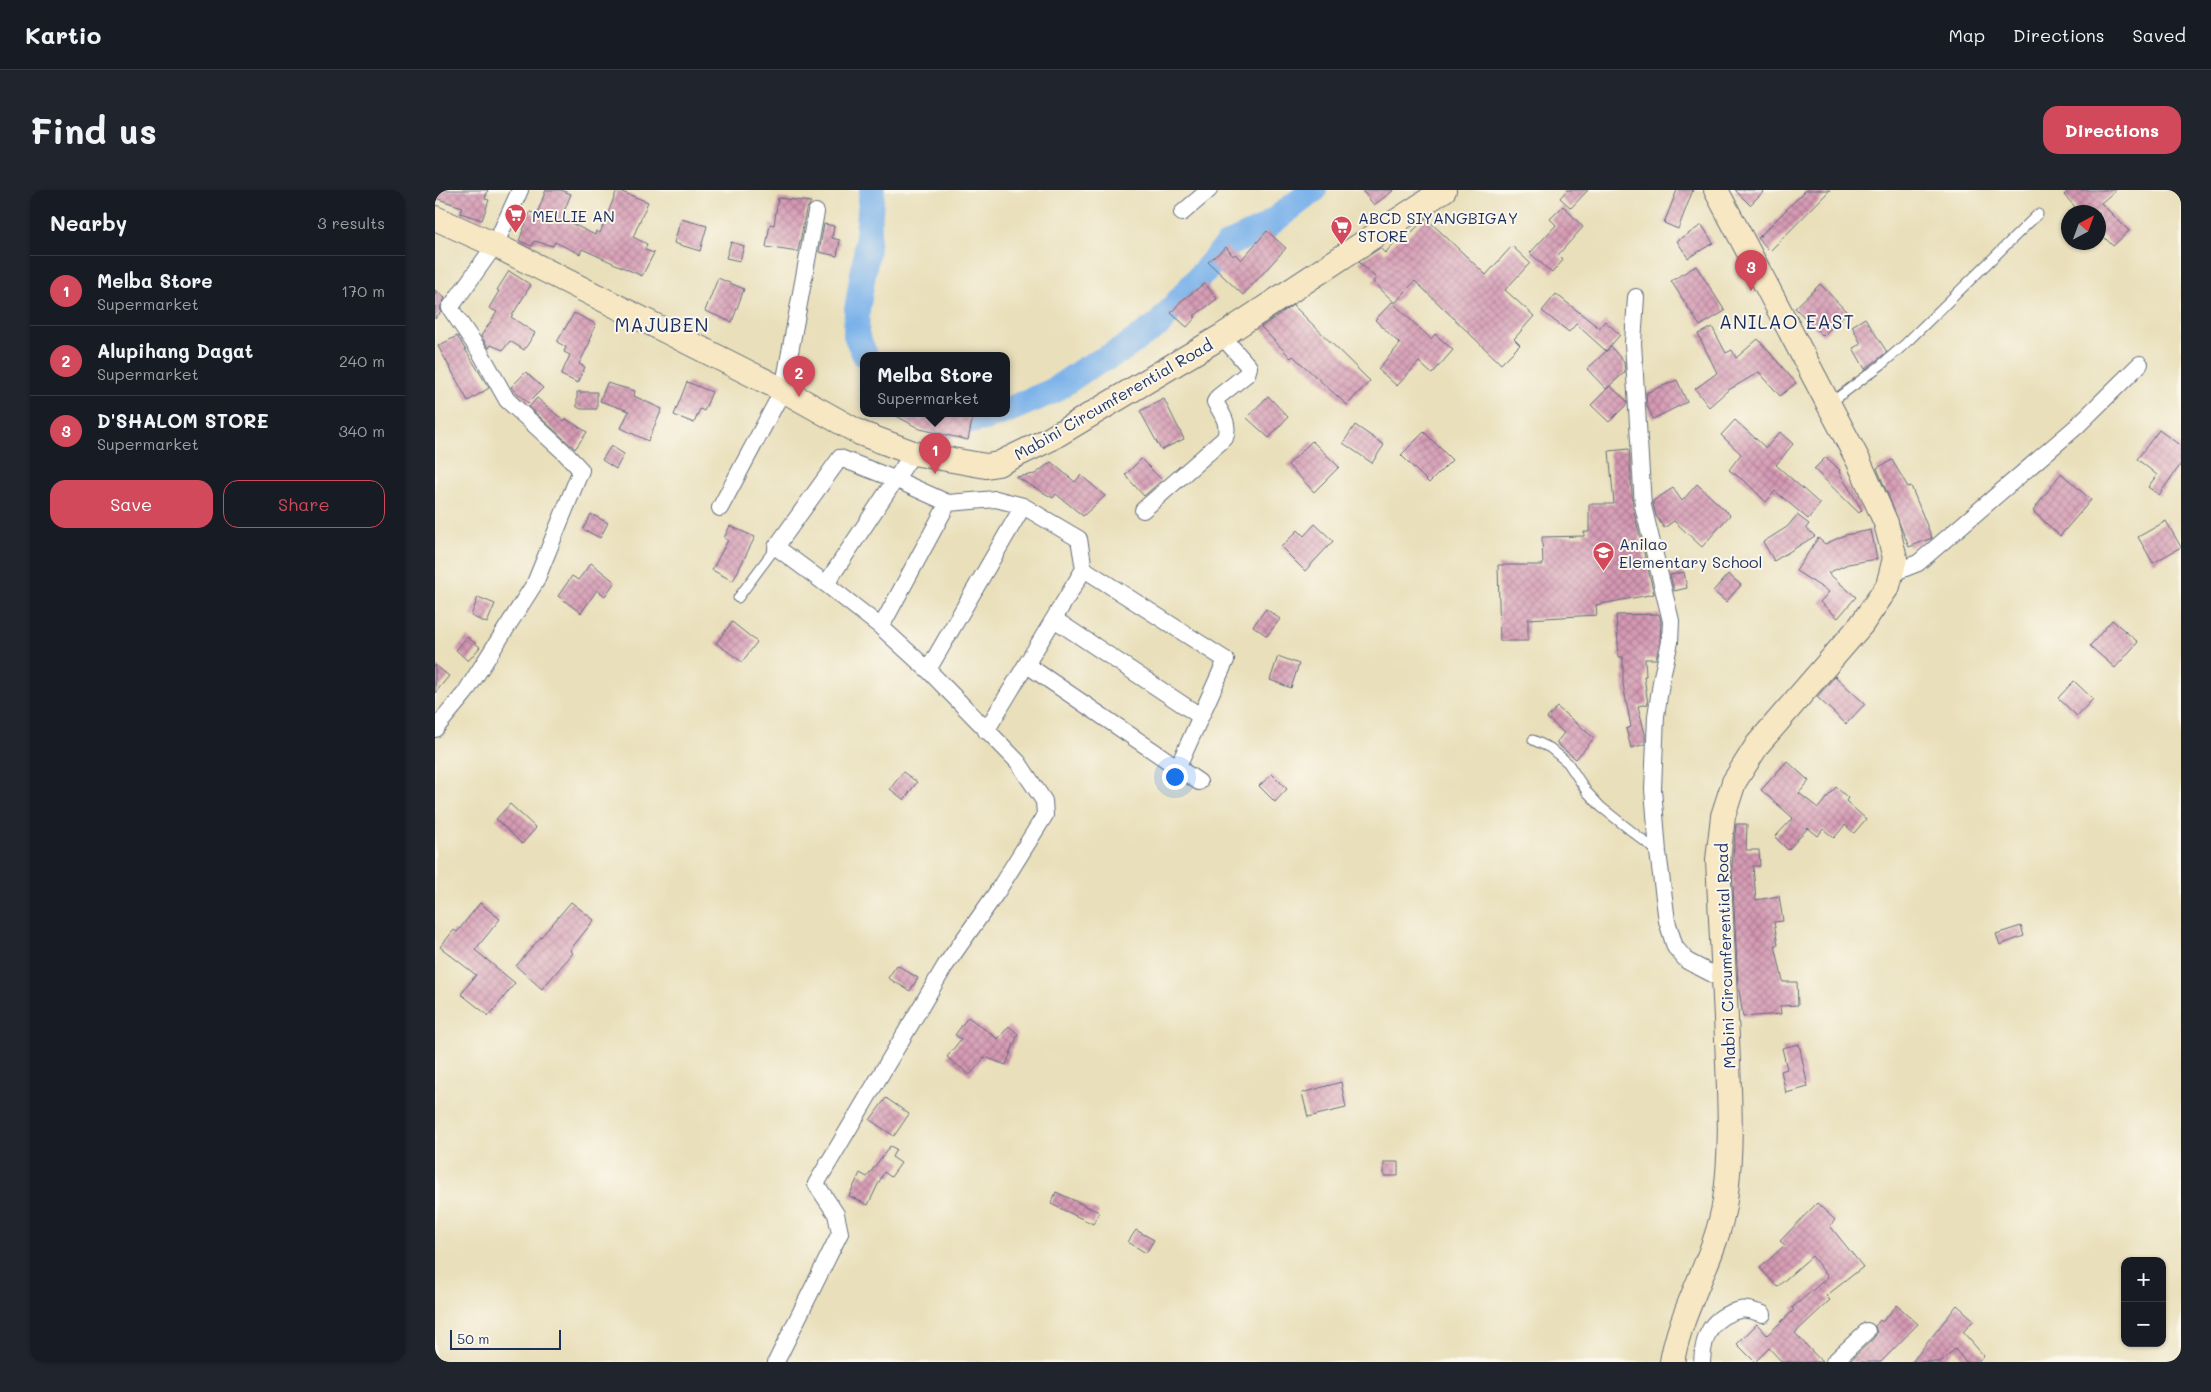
<!DOCTYPE html>
<html lang="en">
<head>
<meta charset="utf-8">
<style>
	body { margin:0; font-family:Mali,sans-serif; background:#20242c; color:#f1f3f6 }
	.controls { position:absolute; right:15px; bottom:15px; display:grid; overflow:hidden; border-radius:10px; box-shadow:0 1px 4px #0004 }
	.controls button { width:45px; height:45px; display:grid; place-items:center; padding:0; border:0; border-bottom:1px solid #363941; background:#171b24; color:#f1f3f6; font:25px sans-serif }
	.compass { position:absolute; left:1626px; top:15px; width:45px; height:45px; border-radius:50%; background:#171b24; box-shadow:0 1px 4px #0004; rotate:41deg }
	.scale { position:absolute; left:15px; bottom:12px; width:111px; box-sizing:border-box; padding-left:5px; border:2px solid #1b2f5e; border-top:0; font-size:14px; line-height:18px; white-space:nowrap; color:#1b2f5e; -webkit-text-stroke:4px #fbf7ec; paint-order:stroke }
	.you { position:absolute; left:739px; top:586px; width:18px; height:18px; margin:-12px; border:4px solid #fff; border-radius:50%; background:#1a73e8; box-shadow:0 0 0 8px #1a73e833 }
	.badge { display:grid; place-items:center; width:32px; height:32px; border-radius:50%; background:#d1495b; color:#fff; font-size:16px; font-weight:700 }
	.pin { position:absolute; translate:-50% -41px; filter:drop-shadow(0 1px 2px #0008) }
	.pin::after { content:''; position:absolute; top:26px; width:18px; height:15px; background:inherit; clip-path:polygon(0 0,100% 0,50% 100%) }
	.popup { position:absolute; left:425px; top:162px; width:150px; height:65px; box-sizing:border-box; display:grid; place-content:center; border-radius:10px; background:#171b24; filter:drop-shadow(0 1px 4px #0005); font-size:16px; white-space:nowrap; color:#9ea1a6 }
	.popup b { font-size:19px; color:#f1f3f6 }
	.popup::after { content:''; position:absolute; left:50%; top:100%; margin-left:-10px; border:10px solid transparent; border-top-color:#171b24 }
	.list { margin:0; padding:0; list-style:none }
	h2 { display:flex; justify-content:space-between; align-items:center; height:65px; margin:0; padding:0 20px; font-size:21px }
	h2 small { font-size:16px; font-weight:400; color:#9ea1a6 }
	.list li { display:grid; grid-template-columns:32px 1fr auto; gap:15px; align-items:center; box-sizing:border-box; height:70px; padding:0 20px; border-top:1px solid #363941 }
	.list b { display:block; font-size:19px; white-space:nowrap }
	.list p { margin:0; font-size:16px; white-space:nowrap; color:#9ea1a6 }
	.list em { font-size:16px; font-style:normal; color:#9ea1a6 }
	.actions { display:flex; gap:10px; padding:15px 20px }
	.actions a { flex:1; padding:11px 0; border:1px solid #d1495b; border-radius:15px; text-align:center; font-size:18px; color:#d1495b }
	.actions .main { background:#d1495b; color:#fff }
	.map { position:relative; flex:none; width:1746px; height:1172px; overflow:hidden; border-radius:15px }
	header { display:flex; align-items:center; gap:30px; box-sizing:border-box; height:70px; padding:0 25px; background:#171b24; border-bottom:1px solid #363941 }
	header strong { font-size:24px }
	nav { display:flex; gap:28px; margin-inline-start:auto; font-size:18px }
	.intro { display:flex; align-items:center; justify-content:space-between; box-sizing:border-box; height:120px; padding:0 30px }
	h1 { margin:0; font-size:35px }
	.button { padding:12px 22px; border-radius:15px; background:#d1495b; color:#fff; font-size:18px; font-weight:700 }
	main { display:flex; gap:30px; padding:0 30px }
	aside { flex:1; background:#171b24; border-radius:15px; box-shadow:0 1px 4px #0004 }
	.map>svg:first-child { display:block }
</style>
</head>
<body>
<header>
<strong>Kartio</strong>
<nav><a>Map</a><a>Directions</a><a>Saved</a></nav>
</header>
<div class="intro"><h1>Find us</h1><a class="button">Directions</a></div>
<main>
<aside>
<h2>Nearby<small>3 results</small></h2>
<ul class="list">
<li><span class="badge">1</span><div><b>Melba Store</b><p>Supermarket</p></div><em>170 m</em></li>
<li><span class="badge">2</span><div><b>Alupihang Dagat</b><p>Supermarket</p></div><em>240 m</em></li>
<li><span class="badge">3</span><div><b>D'SHALOM STORE</b><p>Supermarket</p></div><em>340 m</em></li>
</ul>
<div class="actions"><a class="main">Save</a><a>Share</a></div>
</aside>
<div class="map">
<svg width="1746" height="1172" viewBox="0 0 1746 1172">
	<defs>
		<pattern id="building-cross-hatch" width="8" height="8" patternUnits="userSpaceOnUse" patternTransform="scale(1.25)"><rect width="8" height="8" fill="#d599b2"/><path d="M0 0l8 8M0 8l8-8" fill="none" stroke="#ac7d94"/></pattern>
	</defs>
	<rect width="100%" height="100%" fill="#fbf7ec"/>
	<filter id="ink" filterUnits="userSpaceOnUse"><feTurbulence type="fractalNoise" baseFrequency=".02" numOctaves="2"/><feDisplacementMap in="SourceGraphic" scale="10" xChannelSelector="R" yChannelSelector="G"/><feConvolveMatrix kernelMatrix="1 2 1 2 8 2 1 2 1" color-interpolation-filters="sRGB"/></filter>
	<filter id="wash" filterUnits="userSpaceOnUse"><feTurbulence type="fractalNoise" baseFrequency=".0096" numOctaves="4" result="noise"/><feDisplacementMap in="SourceGraphic" scale="20" xChannelSelector="R" yChannelSelector="G"/><feGaussianBlur stdDeviation="1.12" result="paint"/><feColorMatrix in="noise" values="0 0 0 0 0 0 0 0 0 0 0 0 0 0 0 0 0 1.4 0 .05"/><feComposite in="paint" operator="in"/></filter>
	<g filter="url(#wash)">
		<rect width="100%" height="100%" fill="#e9dfba"/>
		<g fill="none" stroke-linecap="round" stroke-linejoin="round">
			<path stroke="#7bb2ea" stroke-width="26" d="M 430,165 L 421,145 L 422,120 L 431,66 L 437,0
				M 571,221 L 618,201 L 650,179 L 685,161 L 724,134 L 792,55 L 829,38 L 879,0
				M 482,223 L 512,235 L 550,228 L 565,223"/>
		</g>
		<g id="blocks">
			<path fill="url(#building-cross-hatch)" d="M 0,0 L 53,0 L 50,9 L 54,10 L 47,30 L 25,23 L 27,17 L 0,8 Z
				M 111,0 L 126,0 L 136,4 L 128,24 L 130,25 L 128,29 L 160,45 L 161,41 L 165,43 L 182,0 L 213,12 L 198,47 L 212,54 L 210,60 L 219,63 L 207,86 L 147,59 L 145,64 L 120,52 L 118,56 L 99,51 L 97,56 L 84,51 L 95,22 L 102,24 Z
				M 927,0 L 959,0 L 939,15 Z
				M 1132,0 L 1153,0 L 1136,18 L 1125,8 Z
				M 1242,0 L 1258,0 L 1243,39 L 1229,33 Z
				M 1300,0 L 1330,0 L 1315,15 Z
				M 1371,0 L 1395,0 L 1335,61 L 1323,48 Z
				M 1635,0 L 1681,0 L 1666,13 L 1694,41 L 1678,56 L 1664,42 L 1664,22 L 1645,22 L 1629,5 Z
				M 343,8 L 376,12 L 371,20 L 363,62 L 331,57 L 335,34 L 339,35 Z
				M 1128,16 L 1148,37 L 1123,65 L 1128,70 L 1117,83 L 1095,63 L 1121,35 L 1115,29 Z
				M 991,28 L 1051,85 L 1077,56 L 1095,73 L 1070,100 L 1099,126 L 1079,149 L 1085,155 L 1066,174 L 980,91 L 960,113 L 938,92 L 941,88 L 924,72 L 945,58 L 950,63 L 968,44 L 972,47 Z
				M 246,29 L 272,36 L 265,61 L 239,53 Z
				M 389,34 L 399,36 L 397,48 L 405,50 L 402,66 L 384,62 Z
				M 1267,35 L 1278,53 L 1253,68 L 1242,51 Z
				M 832,41 L 851,58 L 808,105 L 773,72 L 791,57 L 798,66 L 800,64 L 806,70 Z
				M 296,52 L 309,56 L 305,71 L 291,68 Z
				M 1261,76 L 1290,121 L 1265,136 L 1236,91 Z
				M 74,81 L 96,95 L 76,127 L 100,143 L 89,160 L 75,151 L 68,160 L 56,155 L 54,158 L 46,146 L 62,122 L 54,118 L 64,101 L 62,100 Z
				M 283,88 L 309,99 L 297,132 L 270,121 Z
				M 770,93 L 782,109 L 759,126 L 761,127 L 752,137 L 736,123 L 746,111 Z
				M 1385,94 L 1412,122 L 1388,146 L 1360,118 Z
				M 0,100 L 10,108 L 5,117 L 6,122 L 0,129 Z
				M 1121,104 L 1164,138 L 1170,131 L 1185,145 L 1171,161 L 1141,134 L 1134,142 L 1107,121 Z
				M 957,112 L 996,149 L 1000,144 L 1018,160 L 997,184 L 984,172 L 962,196 L 943,179 L 965,154 L 940,130 Z
				M 858,115 L 935,191 L 912,215 L 858,166 L 856,168 L 826,137 Z
				M 139,123 L 161,134 L 154,150 L 156,150 L 144,174 L 150,177 L 143,193 L 126,185 L 135,165 L 129,162 L 131,157 L 122,152 Z
				M 1430,128 L 1452,162 L 1430,179 L 1418,158 L 1426,154 L 1417,136 Z
				M 1277,137 L 1291,163 L 1297,160 L 1301,168 L 1323,149 L 1361,193 L 1345,206 L 1324,182 L 1292,201 L 1274,217 L 1260,199 L 1282,183 L 1263,144 Z
				M 22,146 L 54,198 L 33,211 L 3,156 Z
				M 1176,157 L 1189,172 L 1190,182 L 1171,199 L 1152,179 Z
				M 91,182 L 108,198 L 93,213 L 76,197 Z
				M 1242,190 L 1252,212 L 1218,229 L 1212,216 L 1211,203 Z
				M 252,192 L 277,202 L 269,221 L 265,219 L 259,233 L 239,225 Z
				M 172,193 L 200,201 L 199,206 L 227,219 L 213,251 L 186,238 L 194,221 L 165,211 Z
				M 1175,196 L 1192,211 L 1192,214 L 1174,232 L 1156,215 Z
				M 142,202 L 162,202 L 162,219 L 146,219 L 142,217 Z
				M 833,206 L 853,227 L 834,248 L 812,228 Z
				M 102,208 L 129,231 L 131,229 L 152,242 L 140,259 L 94,217 Z
				M 729,209 L 749,249 L 726,260 L 705,221 Z
				M 456,223 L 523,223 L 538,226 L 533,250 L 485,239 Z
				M 1300,230 L 1331,258 L 1345,242 L 1358,254 L 1341,275 L 1385,314 L 1373,329 L 1340,301 L 1331,312 L 1312,293 L 1294,280 L 1306,264 L 1286,245 Z
				M 920,235 L 949,255 L 937,273 L 908,253 Z
				M 1724,240 L 1746,256 L 1746,274 L 1724,305 L 1713,297 L 1722,285 L 1702,269 Z
				M 989,242 L 1017,270 L 994,293 L 966,265 Z
				M 877,251 L 904,277 L 879,302 L 853,275 Z
				M 176,256 L 189,264 L 181,279 L 167,270 Z
				M 1194,259 L 1198,318 L 1219,404 L 1161,415 L 1162,425 L 1093,429 L 1093,451 L 1065,451 L 1063,375 L 1108,375 L 1107,347 L 1149,346 L 1149,342 L 1154,342 L 1154,314 L 1179,314 L 1174,261 Z
				M 1391,267 L 1405,280 L 1404,282 L 1427,320 L 1424,323 L 1379,279 Z
				M 706,269 L 727,290 L 709,306 L 690,285 Z
				M 1457,270 L 1473,297 L 1476,296 L 1497,348 L 1474,357 L 1442,278 Z
				M 616,272 L 640,292 L 646,285 L 670,306 L 648,326 L 621,304 L 618,308 L 581,287 L 600,284 Z
				M 1626,283 L 1656,310 L 1625,346 L 1598,321 Z
				M 1262,294 L 1295,325 L 1267,357 L 1239,331 L 1229,338 L 1221,326 L 1218,314 L 1218,311 L 1238,298 L 1247,311 Z
				M 156,324 L 173,333 L 165,348 L 148,339 Z
				M 1362,325 L 1374,334 L 1371,338 L 1380,346 L 1339,371 L 1328,352 L 1352,337 Z
				M 1731,331 L 1746,357 L 1718,373 L 1703,347 Z
				M 880,334 L 898,351 L 870,381 L 846,357 L 863,340 L 869,346 Z
				M 295,336 L 320,347 L 298,391 L 277,380 L 293,350 L 289,348 Z
				M 1436,340 L 1442,369 L 1413,374 L 1393,383 L 1421,407 L 1403,428 L 1385,412 L 1394,402 L 1361,381 L 1383,348 L 1390,354 L 1410,345 Z
				M 156,373 L 180,392 L 170,406 L 162,400 L 146,423 L 123,406 L 137,386 L 143,390 Z
				M 1249,382 L 1252,398 L 1239,401 L 1235,385 Z
				M 1293,384 L 1306,395 L 1291,412 L 1278,401 Z
				M 43,407 L 60,414 L 52,433 L 36,426 Z
				M 831,419 L 845,429 L 832,446 L 818,436 Z
				M 1224,424 L 1226,432 L 1225,451 L 1221,469 L 1210,469 L 1211,486 L 1209,486 L 1213,514 L 1203,516 L 1210,544 L 1210,554 L 1196,558 L 1191,539 L 1196,537 L 1188,494 L 1188,467 L 1184,467 L 1181,425 Z
				M 1677,430 L 1703,452 L 1680,478 L 1655,456 Z
				M 297,432 L 322,452 L 307,472 L 281,453 Z
				M 32,447 L 45,457 L 33,471 L 21,460 Z
				M 843,466 L 864,474 L 856,498 L 835,490 Z
				M 0,475 L 14,486 L 0,503 Z
				M 1400,486 L 1430,514 L 1411,534 L 1382,507 Z
				M 1639,491 L 1658,509 L 1642,526 L 1623,508 Z
				M 1122,517 L 1159,548 L 1141,569 L 1121,553 L 1129,543 L 1112,528 Z
				M 1352,571 L 1374,591 L 1364,603 L 1383,618 L 1401,597 L 1413,608 L 1411,611 L 1431,629 L 1419,643 L 1410,635 L 1399,648 L 1388,639 L 1383,646 L 1373,638 L 1353,660 L 1340,647 L 1358,628 L 1326,600 Z
				M 468,582 L 482,592 L 469,610 L 455,599 Z
				M 837,584 L 852,599 L 840,612 L 824,596 Z
				M 75,614 L 101,638 L 87,654 L 61,629 Z
				M 1301,634 L 1312,634 L 1311,660 L 1324,660 L 1325,676 L 1318,676 L 1321,710 L 1344,706 L 1348,731 L 1339,732 L 1343,755 L 1340,755 L 1348,792 L 1362,792 L 1363,815 L 1345,816 L 1346,824 L 1308,827 L 1303,794 L 1297,677 Z
				M 136,712 L 159,730 L 135,760 L 138,763 L 107,799 L 81,776 Z
				M 45,713 L 65,729 L 40,760 L 80,793 L 54,826 L 26,804 L 41,785 L 5,757 L 19,740 L 22,742 Z
				M 1586,736 L 1589,746 L 1565,755 L 1561,744 Z
				M 462,775 L 483,788 L 475,801 L 453,788 Z
				M 533,827 L 563,849 L 574,836 L 583,844 L 571,875 L 550,867 L 535,885 L 512,867 L 526,849 L 520,845 Z
				M 1364,854 L 1373,897 L 1351,903 L 1346,881 L 1352,879 L 1347,858 Z
				M 906,892 L 911,918 L 873,927 L 867,903 Z
				M 451,908 L 474,924 L 459,946 L 435,930 Z
				M 455,956 L 461,959 L 457,967 L 466,973 L 456,987 L 449,982 L 433,1015 L 414,1006 L 425,983 L 432,987 Z
				M 949,972 L 963,972 L 963,986 L 949,986 Z
				M 621,1002 L 664,1022 L 658,1034 L 616,1014 Z
				M 1382,1013 L 1400,1030 L 1395,1036 L 1428,1077 L 1391,1106 L 1395,1110 L 1360,1143 L 1387,1172 L 1347,1172 L 1334,1158 L 1320,1172 L 1302,1154 L 1322,1134 L 1332,1145 L 1359,1120 L 1357,1118 L 1393,1087 L 1377,1066 L 1342,1097 L 1325,1078 L 1350,1055 L 1345,1051 Z
				M 701,1040 L 719,1050 L 711,1063 L 693,1052 Z
				M 1462,1115 L 1483,1134 L 1446,1172 L 1414,1172 L 1439,1148 L 1442,1143 L 1440,1136 L 1445,1130 L 1447,1132 Z
				M 1522,1115 L 1539,1130 L 1528,1142 L 1549,1166 L 1542,1172 L 1531,1172 L 1520,1159 L 1507,1172 L 1477,1172 Z"/>
		</g>
	</g>
	<g filter="url(#ink)">
		<use href="#blocks" fill-opacity="0" stroke="#636d7e" stroke-width="1"/>
		<g fill="none" stroke-linecap="round" stroke-linejoin="round">
			<defs>
				<path id="service" d="M 1394,214 L 1446,175 L 1469,155 L 1603,24
					M 303,408 L 341,357
					M 1098,550 L 1115,558 L 1133,573 L 1152,602 L 1166,617 L 1223,662"/>
				<path id="minor" d="M 747,23 L 774,0
					M 1201,107 L 1198,153 L 1208,316 L 1236,431 L 1235,452 L 1227,486 L 1221,526 L 1218,599 L 1223,662 L 1232,731 L 1240,757 L 1252,771 L 1289,790
					M 285,318 L 348,200 L 381,22
					M 708,320 L 790,248 C 795,234 787,224 780,212 L 783,207 L 812,184 L 814,177 L 787,146
					M 1455,384 L 1483,373 L 1641,237 L 1705,174
					M 391,394 L 341,357 L 405,268 L 462,290 L 513,313 L 561,309 L 588,316 L 644,349 L 649,379 L 791,470 L 743,577
					M 619,429 L 765,526
					M 446,437 L 513,313
					M 592,475 L 764,592
					M 493,480 L 588,316
					M 0,539 L 30,503 L 100,393 L 146,280 L 128,261 L 72,210 L 45,162 L 15,118 L 60,55 L 85,0
					M 551,541 L 649,379
					M 341,1172 L 405,1043 L 401,1024 L 381,994 L 510,776 L 562,702 L 610,625 L 609,611 L 583,572 L 493,480 L 446,437 L 391,394 L 478,263
					M 1267,1172 C 1268,1146 1276,1126 1305,1120 C 1311,1118 1321,1122 1328,1124
					M 1399,1172 L 1432,1141"/>
				<path id="secondary" d="M 0,28 L 60,55 L 348,200 L 425,243 L 478,263 L 551,276 L 563,274 L 615,249 L 787,146 L 1009,0
					M 1237,1172 C 1246,1116 1282,1067 1290,1010 C 1298,956 1294,902 1292,848 C 1289,788 1286,729 1283,670 L 1288,626 L 1299,592 L 1323,554 L 1426,435 L 1453,396 L 1460,368 L 1451,333 L 1423,270 L 1281,0"/>
			</defs>
			<use href="#service" stroke="#636d7e" stroke-width="11"/>
			<use href="#minor" stroke="#636d7e" stroke-width="18"/>
			<use href="#secondary" stroke="#636d7e" stroke-width="26"/>
			<use href="#service" stroke="#fff" stroke-width="9"/>
			<use href="#minor" stroke="#fff" stroke-width="16"/>
			<use href="#secondary" stroke="#f7e8c3" stroke-width="24"/>
		</g>
	</g>
	<defs>
		<symbol id="supermarket-pin" viewBox="-11 -11 22 30"><path d="M0 17L-7.5 6A9.5 9.5 0 1 1 7.5 6Z" fill="#d1495b" stroke="#fbf7ec"/><path d="M-6-5.5h2.5l.6 2H6L4.5 2H-2.5L-4.4-4H-6ZM-1.5 3.2a1.3 1.3 0 1 0 .1 0ZM3 3.2a1.3 1.3 0 1 0 .1 0Z" fill="#fff"/></symbol>
		<symbol id="school-pin" viewBox="-11 -11 22 30"><path d="M0 17L-7.5 6A9.5 9.5 0 1 1 7.5 6Z" fill="#d1495b" stroke="#fbf7ec"/><path d="M0-5L7-2L0 1L-7-2ZM-4 1L0 2.5L4 1V4Q0 6-4 4Z" fill="#fff"/></symbol>
	</defs>
	<g fill-rule="evenodd">
		<use href="#supermarket-pin" x="68" y="12" width="25" height="34"/>
		<use href="#supermarket-pin" x="894" y="24" width="25" height="34"/>
		<use href="#school-pin" x="1156" y="350" width="25" height="34"/>
	</g>
	<g text-anchor="middle" dominant-baseline="central" stroke-width="4" stroke-linejoin="round" paint-order="stroke">
		<g font-size="16" fill="#1b2f5e" stroke="#fbf7ec" text-anchor="start">
			<text x="97" y="25">MELLIE AN</text>
			<text x="923" y="27">ABCD SIYANGBIGAY<tspan x="923" dy="18">STORE</tspan></text>
			<text x="1184" y="353">Anilao<tspan x="1184" dy="18">Elementary School</tspan></text>
		</g>
		<g font-size="16" fill="#1b2f5e" stroke="#fbf7ec">
			<text transform="translate(678 209) rotate(-30)">Mabini Circumferential Road</text>
			<text transform="translate(1290 766) rotate(-92)">Mabini Circumferential Road</text>
		</g>
		<g font-size="19" letter-spacing="1" fill="#1b2f5e" stroke="#fbf7ec">
			<text x="1352" y="131">ANILAO EAST</text>
			<text x="227" y="134">MAJUBEN</text>
		</g>
	</g>
</svg>
<div class="controls">
<button>+</button>
<button>−</button>
</div>
<svg class="compass" viewBox="-18 -18 36 36"><path d="M0-13l5 13h-10z" fill="#e53935"/><path d="M0 13l5-13h-10z" fill="#9ea1a6"/></svg>
<div class="scale">50 m</div>
<div class="you"></div>
<div class="pin badge" style="left:500px;top:284px">1</div>
<div class="popup"><b>Melba Store</b>Supermarket</div>
<div class="pin badge" style="left:364px;top:207px">2</div>
<div class="pin badge" style="left:1316px;top:101px">3</div>
</div>
</main>
</body>
</html>
